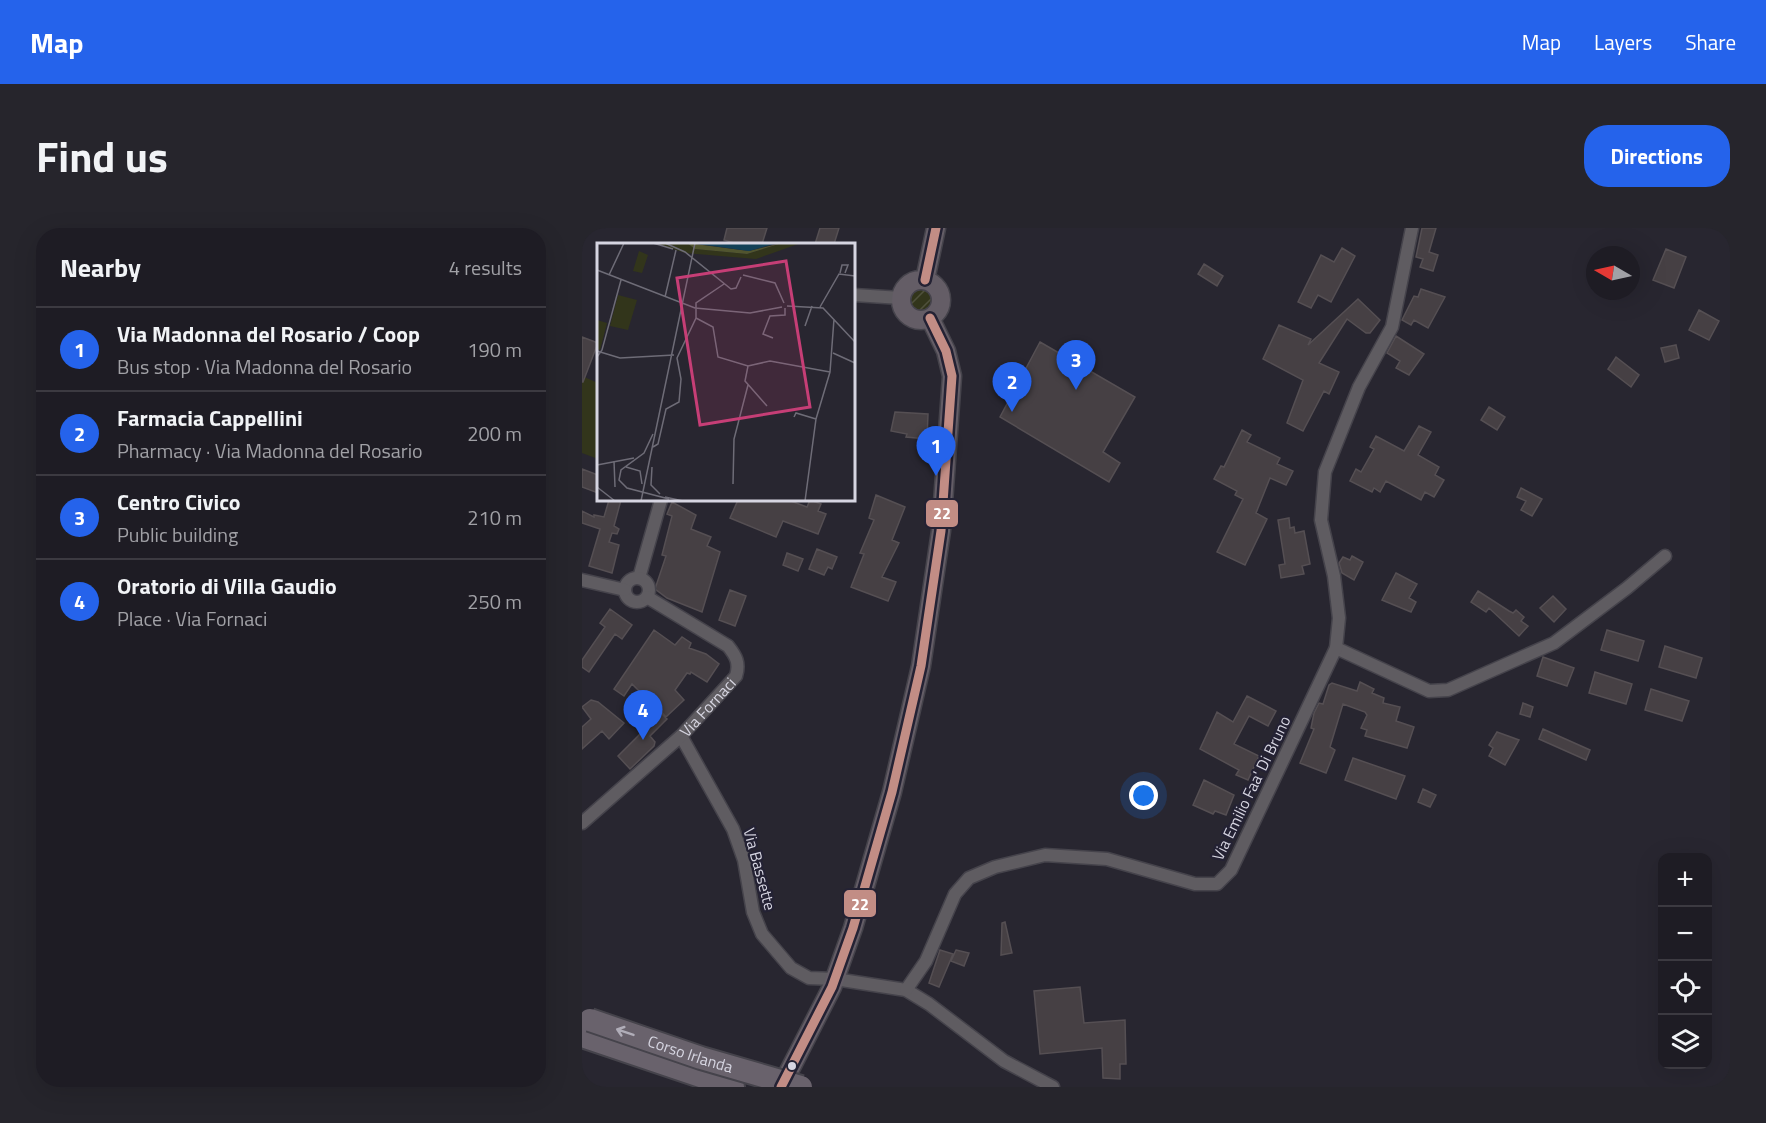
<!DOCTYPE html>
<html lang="en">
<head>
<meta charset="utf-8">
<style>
	body { margin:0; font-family:"Titillium Web",sans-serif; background:#26252c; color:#f1f3f6 }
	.controls { position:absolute; right:18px; bottom:18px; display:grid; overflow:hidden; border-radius:12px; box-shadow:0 6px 24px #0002 }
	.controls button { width:54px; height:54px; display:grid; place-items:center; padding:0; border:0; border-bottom:2px solid #3c3a41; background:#1e1c24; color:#f1f3f6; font:30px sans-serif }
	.compass { position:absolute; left:1004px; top:18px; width:54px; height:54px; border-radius:50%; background:#1e1c24; box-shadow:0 6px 24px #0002; rotate:279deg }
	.you { position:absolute; left:562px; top:568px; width:21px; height:21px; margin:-15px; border:4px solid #fff; border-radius:50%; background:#1a73e8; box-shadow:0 0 0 9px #1a73e833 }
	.badge { display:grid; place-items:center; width:39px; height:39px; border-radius:50%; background:#2563eb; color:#fff; font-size:20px; font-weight:700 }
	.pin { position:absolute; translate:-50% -50px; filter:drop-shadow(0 2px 3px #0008) }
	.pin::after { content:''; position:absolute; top:32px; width:21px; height:18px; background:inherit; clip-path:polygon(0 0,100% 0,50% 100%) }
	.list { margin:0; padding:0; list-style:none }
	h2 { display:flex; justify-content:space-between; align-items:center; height:78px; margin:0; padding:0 24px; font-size:26px }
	h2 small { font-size:20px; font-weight:400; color:#a1a1a6 }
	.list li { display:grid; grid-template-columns:39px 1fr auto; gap:18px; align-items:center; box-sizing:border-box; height:84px; padding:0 24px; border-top:2px solid #3c3a41 }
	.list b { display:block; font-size:22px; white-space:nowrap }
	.list p { margin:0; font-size:20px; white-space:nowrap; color:#a1a1a6 }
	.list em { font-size:20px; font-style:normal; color:#a1a1a6 }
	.icon { flex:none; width:33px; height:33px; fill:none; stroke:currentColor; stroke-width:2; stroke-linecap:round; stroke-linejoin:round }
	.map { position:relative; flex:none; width:1148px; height:859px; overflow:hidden; border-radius:24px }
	header { display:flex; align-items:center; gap:36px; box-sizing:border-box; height:84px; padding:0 30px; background:#2563eb; color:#fff }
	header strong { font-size:28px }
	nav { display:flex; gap:33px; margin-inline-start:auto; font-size:21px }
	.intro { display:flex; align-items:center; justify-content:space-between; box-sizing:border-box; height:144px; padding:0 36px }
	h1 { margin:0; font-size:42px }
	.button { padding:15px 27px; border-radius:24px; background:#2563eb; color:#fff; font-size:21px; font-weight:700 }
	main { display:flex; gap:36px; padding:0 36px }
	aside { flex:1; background:#1e1c24; border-radius:24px; box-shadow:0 6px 24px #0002 }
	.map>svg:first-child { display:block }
</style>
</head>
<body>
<header>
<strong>Map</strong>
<nav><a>Map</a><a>Layers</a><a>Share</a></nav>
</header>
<div class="intro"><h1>Find us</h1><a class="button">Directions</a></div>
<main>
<aside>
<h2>Nearby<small>4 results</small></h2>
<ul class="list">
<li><span class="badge">1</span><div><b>Via Madonna del Rosario / Coop</b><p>Bus stop · Via Madonna del Rosario</p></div><em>190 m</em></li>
<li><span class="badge">2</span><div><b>Farmacia Cappellini</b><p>Pharmacy · Via Madonna del Rosario</p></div><em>200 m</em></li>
<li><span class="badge">3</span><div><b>Centro Civico</b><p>Public building</p></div><em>210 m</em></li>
<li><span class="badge">4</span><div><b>Oratorio di Villa Gaudio</b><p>Place · Via Fornaci</p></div><em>250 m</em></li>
</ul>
</aside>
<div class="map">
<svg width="1148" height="859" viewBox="0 0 1148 859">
	<defs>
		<pattern id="garden-furrows" width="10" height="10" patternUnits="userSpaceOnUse" patternTransform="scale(1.5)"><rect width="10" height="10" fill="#32351b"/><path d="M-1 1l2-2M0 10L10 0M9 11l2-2" fill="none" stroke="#4f513c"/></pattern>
	</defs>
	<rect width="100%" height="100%" fill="#282630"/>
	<path fill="#32351b" d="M 0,148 L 16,155 L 16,231 L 0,225 Z"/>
	<path fill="url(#garden-furrows)" d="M329 72a10 10 0 1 1 20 0a10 10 0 1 1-20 0Z"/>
	<path fill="#464044" stroke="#554f53" stroke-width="1.5" d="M 145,0 L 185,0 L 180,16 L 156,16 L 142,12 Z
		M 238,0 L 257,0 L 252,16 L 233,16 Z
		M 840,0 L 854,0 L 847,24 L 856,27 L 851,43 L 838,39 L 841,31 L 834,29 Z
		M 760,20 L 773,28 L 749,74 L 736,67 L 729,80 L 716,74 L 739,27 L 752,34 Z
		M 1084,21 L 1104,29 L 1092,60 L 1071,52 Z
		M 622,36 L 641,48 L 635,58 L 616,46 Z
		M 839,61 L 863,69 L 846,100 L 832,92 L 829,97 L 820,92 L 832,68 L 836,69 Z
		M 776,71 L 798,92 L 788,105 L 784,105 L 765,91 L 737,135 L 757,144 L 747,166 L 742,163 L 721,203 L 705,195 L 721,152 L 681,131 L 697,97 L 729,111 L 726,117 Z
		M 1117,82 L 1137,93 L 1127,112 L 1107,102 Z
		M 814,108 L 842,126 L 827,147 L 814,140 L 818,133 L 805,125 Z
		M 0,109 L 16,115 L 1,154 L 0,154 Z
		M 458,114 L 553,169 L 521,224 L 538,235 L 527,254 L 418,189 Z
		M 1094,117 L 1097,130 L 1083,134 L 1079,120 Z
		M 1034,129 L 1057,147 L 1049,159 L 1026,141 Z
		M 907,179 L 923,189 L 915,202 L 899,192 Z
		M 313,184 L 346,186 L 345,211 L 324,209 L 325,206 L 309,203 Z
		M 837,198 L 849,204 L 836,227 L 857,239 L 853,247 L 862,252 L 852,269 L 843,264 L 839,272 L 804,253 L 798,264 L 792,260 L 790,264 L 768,253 L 774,241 L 779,244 L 792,221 L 788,219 L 794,208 L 822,223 Z
		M 660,202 L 669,207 L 665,214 L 698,230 L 695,236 L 711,243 L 704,257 L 688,250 L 674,285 L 685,291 L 663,337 L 635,324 L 661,271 L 653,267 L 655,263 L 632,251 L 639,238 L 642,239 Z
		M 0,241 L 16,247 L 16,265 L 0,259 Z
		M 939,260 L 960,271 L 950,288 L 939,282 L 944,273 L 935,269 Z
		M 294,267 L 323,279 L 310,312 L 317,315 L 300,349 L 314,354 L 306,373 L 269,359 L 282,326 L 278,325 L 292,292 L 287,290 Z
		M 27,272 L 39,272 L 32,298 L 37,301 L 35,306 L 30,305 L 27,314 L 37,317 L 30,345 L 7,338 L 18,301 L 0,295 L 0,283 L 12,289 L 12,287 L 22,289 Z
		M 156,272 L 206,272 L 225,279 L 228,272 L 239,276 L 236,283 L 244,286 L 236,306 L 201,293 L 194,309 L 148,290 Z
		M 90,274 L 114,287 L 109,301 L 129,309 L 125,318 L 138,324 L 120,384 L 85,370 L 73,361 L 84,328 L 80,327 L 90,288 L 85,286 Z
		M 707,290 L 708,300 L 712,299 L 713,305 L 722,303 L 728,336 L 720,338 L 722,346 L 699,350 L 697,337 L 703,336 L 696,292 Z
		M 235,321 L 255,329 L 250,341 L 246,339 L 242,347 L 227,341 Z
		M 205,325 L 221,331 L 216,343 L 201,337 Z
		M 770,328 L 781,334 L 772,352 L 760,345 L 757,335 L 761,329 L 768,332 Z
		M 814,345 L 835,356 L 827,370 L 834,374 L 829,384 L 800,372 Z
		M 148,362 L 164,368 L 153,398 L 137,392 Z
		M 896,363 L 927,383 L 931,385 L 934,382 L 942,389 L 939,393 L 946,398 L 937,408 L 907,380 L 904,384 L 889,374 Z
		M 971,368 L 984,381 L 972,394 L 958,380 Z
		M 28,381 L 50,397 L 40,411 L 33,406 L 7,444 L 0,439 L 0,432 L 23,399 L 18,395 Z
		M 72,402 L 93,417 L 100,409 L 109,415 L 107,420 L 124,426 L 137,436 L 125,454 L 109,444 L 108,446 L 105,445 L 93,462 L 102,472 L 84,489 L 64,466 L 62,468 L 50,456 L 42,468 L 32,461 Z
		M 1025,402 L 1062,413 L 1056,433 L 1019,422 Z
		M 1083,418 L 1120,430 L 1114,450 L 1077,439 Z
		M 961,429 L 992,440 L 985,458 L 955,448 Z
		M 1013,444 L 1050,456 L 1044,476 L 1007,465 Z
		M 778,454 L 792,461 L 790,465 L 802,470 L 801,475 L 818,479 L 814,493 L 832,499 L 825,520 L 783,508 L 785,502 L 779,500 L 785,487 L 783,484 L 761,476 L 748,519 L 753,522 L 744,545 L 718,535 L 732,501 L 729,500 L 732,485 L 737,475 L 741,476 L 747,457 L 750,455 L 775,463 Z
		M 1069,461 L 1107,473 L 1100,493 L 1063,482 Z
		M 665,468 L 694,483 L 686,498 L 667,488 L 652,516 L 677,528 L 666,552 L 654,547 L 657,542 L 618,521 L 635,484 L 651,494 Z
		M 9,472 L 16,474 L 42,495 L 27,511 L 20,503 L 0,521 L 0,499 L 9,491 L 0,479 Z
		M 941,475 L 951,479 L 948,489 L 938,486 Z
		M 79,485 L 85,491 L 68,508 L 73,514 L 72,518 L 48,541 L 36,528 Z
		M 961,501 L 1008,522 L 1004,532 L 957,511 Z
		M 915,504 L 937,512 L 923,537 L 907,528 L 911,520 L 907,517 Z
		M 771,530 L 823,548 L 814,571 L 763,552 Z
		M 622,552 L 652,567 L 644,587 L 633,583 L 631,586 L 611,577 Z
		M 841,561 L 854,567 L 848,579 L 836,574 Z
		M 423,694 L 430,725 L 419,727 L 420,695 Z
		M 358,722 L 371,726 L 357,759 L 347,755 Z
		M 374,722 L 387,725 L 382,738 L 369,733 Z
		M 498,759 L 502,795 L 543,792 L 544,836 L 538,836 L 538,851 L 521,850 L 520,820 L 458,826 L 452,763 Z"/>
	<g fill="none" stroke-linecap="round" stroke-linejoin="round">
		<defs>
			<g id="street">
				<path d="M 272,67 L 319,70"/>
				<path d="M 57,350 L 79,272"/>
				<circle cx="55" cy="362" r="12"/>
				<path d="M 0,352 L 43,362"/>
				<path d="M 754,420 L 847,463 L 866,462 L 972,415 L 1045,360 L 1083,328"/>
				<path d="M 99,508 L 151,601 L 162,632 L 171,684 L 180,706 L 209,740 L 227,750 L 253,751 L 324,762 L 347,776 L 422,833 L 471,859"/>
				<path id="s1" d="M 0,595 L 99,508 L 154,448 C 158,435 154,428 146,418 L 65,369"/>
				<path d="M 324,762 L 344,733 L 373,666 L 387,650 L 413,639 L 463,627 L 525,631 L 613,656 L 635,656 L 649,642 L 754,420 L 757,390 L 752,348 L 739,292 L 743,244 L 777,159 L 810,99 L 830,0"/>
			</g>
			<path id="secondary" d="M319 72a20 20 0 1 1 40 0a20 20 0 1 1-40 0Z
				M 343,52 L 354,0
				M 199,859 L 250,759 L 271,700 L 310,564 L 339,438 L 359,303 L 370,148 L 364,123 L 348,90"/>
			<path id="highway" d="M 0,808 L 151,859"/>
		</defs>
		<use href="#street" stroke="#45434b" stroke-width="15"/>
		<use href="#secondary" stroke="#45434b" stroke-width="21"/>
		<use href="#highway" stroke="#45434b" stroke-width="26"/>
		<use href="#street" stroke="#5f5c61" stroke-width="12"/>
		<use href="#secondary" stroke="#645d66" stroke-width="18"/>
		<use href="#highway" stroke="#69626c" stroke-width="22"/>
		<defs>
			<g id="highway-bridge">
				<path id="s2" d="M 8,792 L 119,830 L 219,859"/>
			</g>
		</defs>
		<use href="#highway-bridge" stroke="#45434b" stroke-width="26" stroke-linecap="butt"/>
		<use href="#highway-bridge" stroke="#69626c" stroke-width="22"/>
		<defs>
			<path id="bus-1" d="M 343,52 L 354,0
				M 199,859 L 250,759 L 271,700 L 310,564 L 339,438 L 359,303 L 370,148 L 364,123 L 348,90"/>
		</defs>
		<use href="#bus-1" stroke="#242234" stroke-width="14"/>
		<use href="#bus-1" stroke="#c28d85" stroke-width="9"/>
	</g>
	<defs><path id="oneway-shaft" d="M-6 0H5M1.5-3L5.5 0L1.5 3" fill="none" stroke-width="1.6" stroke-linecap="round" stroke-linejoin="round" transform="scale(1.5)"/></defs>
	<use stroke="#b0adb8" href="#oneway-shaft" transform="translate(43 804) rotate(-161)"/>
	<circle fill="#d6d5e1" stroke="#242234" stroke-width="2" cx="210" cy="838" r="5"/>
	<g text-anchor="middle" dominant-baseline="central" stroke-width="4.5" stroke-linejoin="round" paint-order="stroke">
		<g font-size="16" fill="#d6d5e1" stroke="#242234">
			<text stroke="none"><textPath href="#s1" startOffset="171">Via Fornaci</textPath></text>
			<text transform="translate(669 560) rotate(-64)">Via Emilio Faa' Di Bruno</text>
			<text transform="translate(178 641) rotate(75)">Via Bassette</text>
			<text stroke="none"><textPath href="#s2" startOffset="106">Corso Irlanda</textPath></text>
		</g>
	</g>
	<g transform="translate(15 15)">
		<rect width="258" height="258" fill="#282630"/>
		<path d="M 58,0 L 90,0 L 98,6 L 150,11 L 185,0 L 204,0 L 159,16 L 88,10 Z" fill="#32351b"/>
		<path d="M 90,0 L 152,8 L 185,0 L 150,11 L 98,6 Z" fill="#51552f"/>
		<path d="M 21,52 L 40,57 L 31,87 L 13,83 Z" fill="#32351b"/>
		<path d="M 42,8 L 51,12 L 45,30 L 36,28 ZM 0,77 L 10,80 L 3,107 L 0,106 Z" fill="#32351b"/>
		<path d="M 94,0 L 180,0 L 152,8 Z" fill="#134157"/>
		<path fill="none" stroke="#6e6c77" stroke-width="1.5" d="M 56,0 L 76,6M 68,0 L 88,9 L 134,46 L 139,45 L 144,34M 0,27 L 98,65 L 153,70 L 185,64M 243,30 L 245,22 L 251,22 L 248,30M 12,32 L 27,0M 146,32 L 178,40 L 187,60M 68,54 L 79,7M 190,63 L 226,65 L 258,99M 223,64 L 242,31 L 258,33M 99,75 L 116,84 L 121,114 L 151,123 L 173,118 L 233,129M 208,83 L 215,63M 176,95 L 166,91 L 173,73 L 188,72 L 188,65M 0,108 L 23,115 L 77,112M 236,110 L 258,120M 0,114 L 5,107 L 24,37M 151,123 L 148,138 L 170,163M 197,174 L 199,170 L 219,176M 56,191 L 47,210 L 24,227 L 22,237 L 30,245 L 72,256M 56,204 L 61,201 L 69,166 L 82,159 L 84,136 L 80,115 L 99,75 L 99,60 L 127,41M 17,218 L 18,244M 0,222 L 37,215M 29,224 L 43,228 L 45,241M 55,224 L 54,242 L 63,251M 136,241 L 137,196 L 151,142M 0,244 L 18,258M 68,254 L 86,258M 44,258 L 98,0M 208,258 L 219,176 L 233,129 L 237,76"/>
		<path fill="#c63e76" fill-opacity="0.15" stroke="#c63e76" stroke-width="3" d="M 189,18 L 213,164 L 103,182 L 80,35 Z"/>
		<rect width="258" height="258" fill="none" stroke="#d6d5e1" stroke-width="3"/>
	</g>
	<g stroke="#242234" stroke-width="2">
		<rect x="343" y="271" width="34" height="29" rx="6" fill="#c28d85"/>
		<rect x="261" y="661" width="34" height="29" rx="6" fill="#c28d85"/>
	</g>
	<g font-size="16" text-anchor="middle" font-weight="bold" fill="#fff">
		<text x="360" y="291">22</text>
		<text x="278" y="682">22</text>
	</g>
</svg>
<div class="controls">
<button>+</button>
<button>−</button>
<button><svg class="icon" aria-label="locate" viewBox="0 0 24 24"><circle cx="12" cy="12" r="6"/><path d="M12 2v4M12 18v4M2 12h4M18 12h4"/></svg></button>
<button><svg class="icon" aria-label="layers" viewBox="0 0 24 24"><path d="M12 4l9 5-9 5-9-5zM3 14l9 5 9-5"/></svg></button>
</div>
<svg class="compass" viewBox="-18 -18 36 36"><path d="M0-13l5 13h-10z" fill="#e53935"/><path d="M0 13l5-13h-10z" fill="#a1a1a6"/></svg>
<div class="you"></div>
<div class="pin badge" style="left:354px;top:248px">1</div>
<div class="pin badge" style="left:430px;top:184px">2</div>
<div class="pin badge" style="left:494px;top:162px">3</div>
<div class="pin badge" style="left:61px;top:512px">4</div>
</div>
</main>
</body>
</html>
